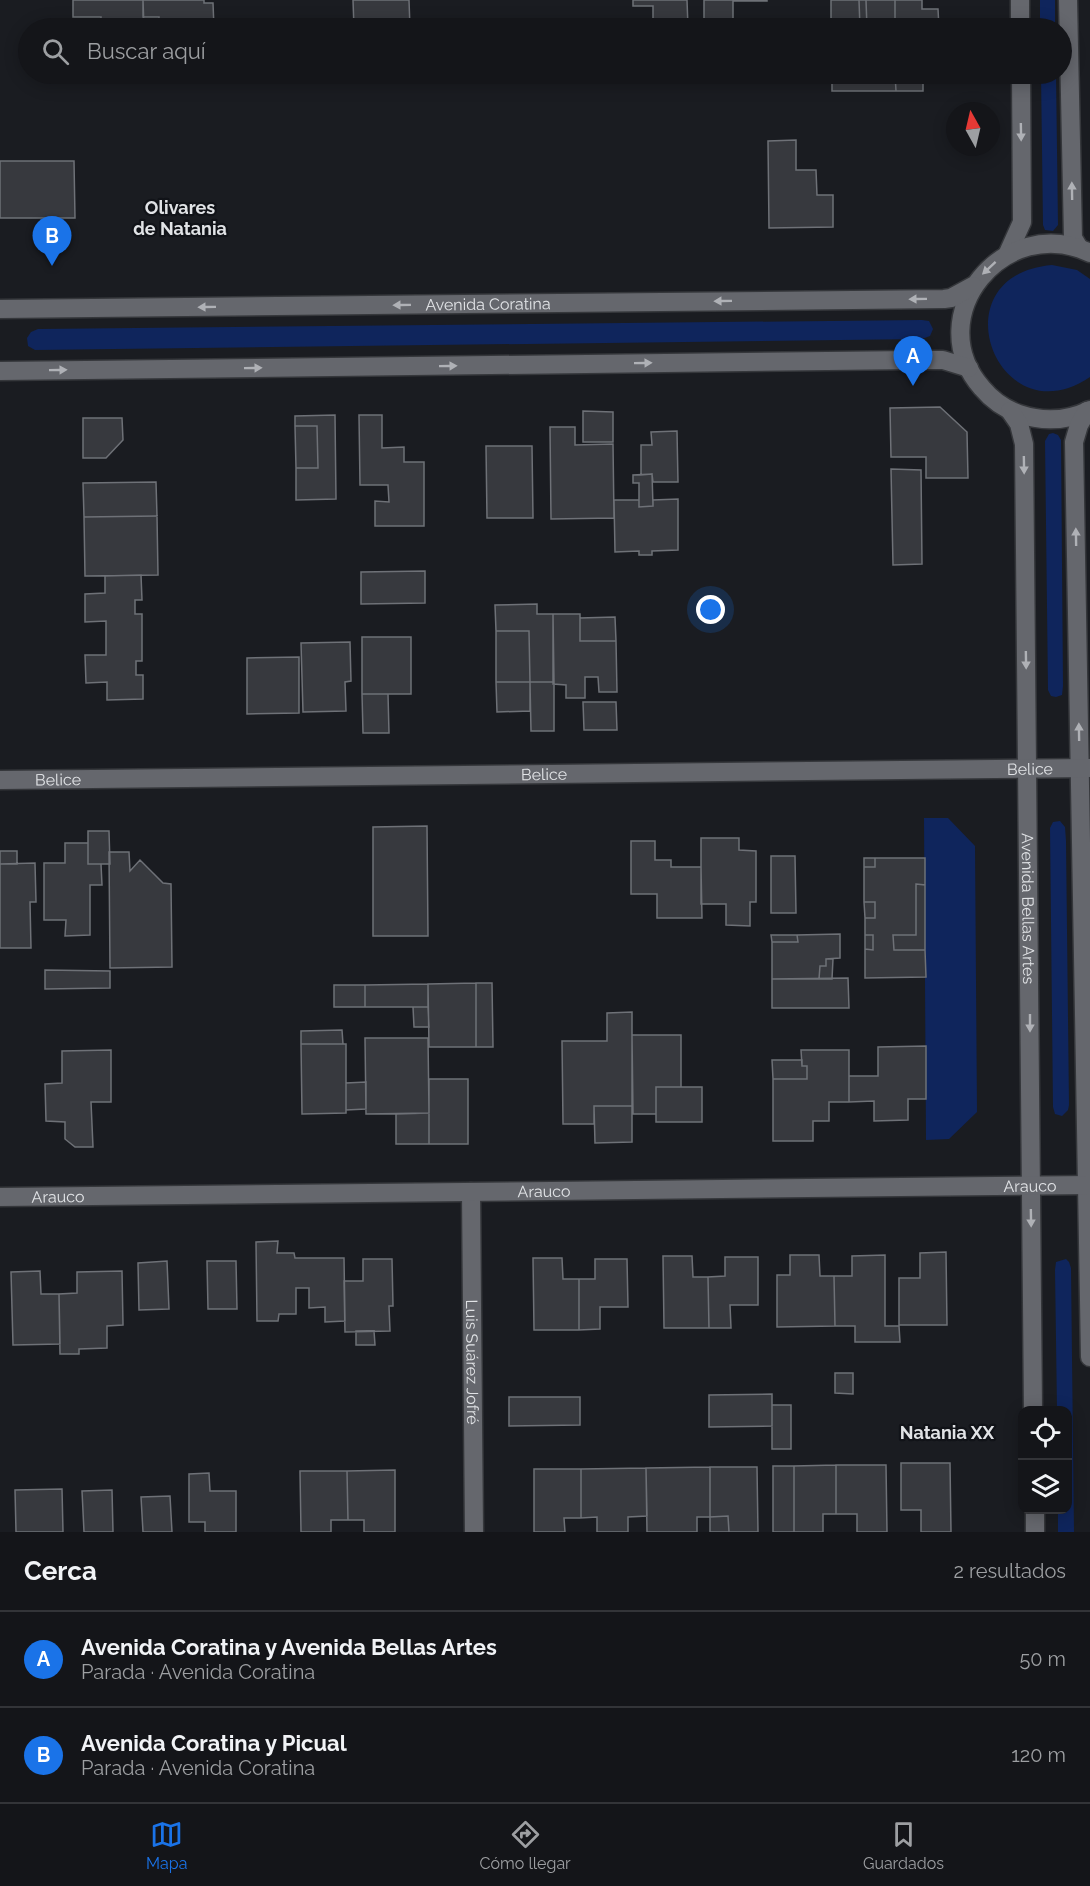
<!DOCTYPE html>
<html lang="es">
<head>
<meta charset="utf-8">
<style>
	body { margin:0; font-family:Raleway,sans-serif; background:#212226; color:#f1f3f6 }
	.controls { position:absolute; right:18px; bottom:18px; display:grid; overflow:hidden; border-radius:12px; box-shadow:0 3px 15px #0003 }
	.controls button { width:54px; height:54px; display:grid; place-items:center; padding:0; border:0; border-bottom:2px solid #333438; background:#141519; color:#f1f3f6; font:30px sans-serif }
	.compass { position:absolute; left:946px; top:102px; width:54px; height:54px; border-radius:50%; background:#141519; box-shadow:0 3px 15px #0003; rotate:352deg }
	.you { position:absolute; left:711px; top:610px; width:21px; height:21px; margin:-15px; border:4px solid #fff; border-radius:50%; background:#1a73e8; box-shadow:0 0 0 9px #1a73e833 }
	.badge { display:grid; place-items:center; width:39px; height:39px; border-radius:50%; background:#1a73e8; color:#fff; font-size:20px; font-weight:700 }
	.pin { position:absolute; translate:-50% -50px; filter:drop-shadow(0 2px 3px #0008) }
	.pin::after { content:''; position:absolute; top:32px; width:21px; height:18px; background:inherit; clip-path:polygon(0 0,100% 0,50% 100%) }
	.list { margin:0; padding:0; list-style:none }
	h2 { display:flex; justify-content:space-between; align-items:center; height:78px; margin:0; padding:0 24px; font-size:26px }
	h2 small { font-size:20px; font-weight:400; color:#9d9fa2 }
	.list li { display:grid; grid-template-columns:39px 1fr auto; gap:18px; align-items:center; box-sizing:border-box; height:96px; padding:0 24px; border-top:2px solid #333438 }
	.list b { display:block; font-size:22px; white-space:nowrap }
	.list p { margin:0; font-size:20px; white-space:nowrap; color:#9d9fa2 }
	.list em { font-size:20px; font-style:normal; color:#9d9fa2 }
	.icon { flex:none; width:33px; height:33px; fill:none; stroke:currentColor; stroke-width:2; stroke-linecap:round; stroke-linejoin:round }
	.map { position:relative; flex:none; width:1090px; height:1532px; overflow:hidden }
	.search { position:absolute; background:#141519; box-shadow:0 3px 15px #0003; left:18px; right:18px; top:18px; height:66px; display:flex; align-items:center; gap:15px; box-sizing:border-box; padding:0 21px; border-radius:33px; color:#9d9fa2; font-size:22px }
	.sheet { height:270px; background:#141519 }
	nav { display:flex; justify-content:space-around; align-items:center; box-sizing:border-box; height:84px; border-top:2px solid #333438; background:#141519; font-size:16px; color:#9d9fa2 }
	nav a { display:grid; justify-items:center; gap:3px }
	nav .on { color:#1a73e8 }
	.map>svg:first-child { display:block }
</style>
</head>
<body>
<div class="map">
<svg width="1090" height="1532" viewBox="0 0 1090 1532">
	<rect width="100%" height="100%" fill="#1a1c21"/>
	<path fill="#0f255c" d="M 1040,0 L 1055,0 L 1055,28 L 1040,28 Z
		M 1041,74 L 1056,74 L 1058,225 L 1053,231 L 1045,230 L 1043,225 Z
		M 1052,265 L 1077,270 L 1090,279 L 1090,377 C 997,440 935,275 1052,265 Z
		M 922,320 L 929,321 L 933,329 L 930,336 L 922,339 L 35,350 L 28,346 L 27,338 L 31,332 L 38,329 Z
		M 1053,433 L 1058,435 L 1061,440 L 1063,686 L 1062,695 L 1056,697 L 1051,696 L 1048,690 L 1045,441 L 1049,434 Z
		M 924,818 L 948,818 L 975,846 L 977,1112 L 949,1139 L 926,1140 Z
		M 1060,821 L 1065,827 L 1066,841 L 1069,1105 L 1068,1110 L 1062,1116 L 1055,1114 L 1053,1107 L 1050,828 L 1053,822 Z
		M 1066,1259 L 1069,1262 L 1071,1268 L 1074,1532 L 1058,1532 L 1058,1510 L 1068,1510 L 1068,1410 L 1057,1410 L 1055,1270 L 1056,1262 Z"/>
	<path fill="#37393e" stroke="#6e7177" stroke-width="1.5" d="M 73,0 L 143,0 L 144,28 L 101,28 L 101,17 L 73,17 Z
		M 143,0 L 204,0 L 204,3 L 213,3 L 214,28 L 159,28 L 159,17 L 143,17 Z
		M 353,0 L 409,0 L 410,28 L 354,28 Z
		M 633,0 L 687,0 L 688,27 L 653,28 L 653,6 L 633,6 Z
		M 704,0 L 767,0 L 767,1 L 733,1 L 733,20 L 704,21 Z
		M 831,0 L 859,0 L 860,28 L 831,28 Z
		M 859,0 L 866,0 L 867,28 L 860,28 Z
		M 866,0 L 895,0 L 895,28 L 867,28 Z
		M 895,0 L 922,0 L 922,9 L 938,9 L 939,28 L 895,28 Z
		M 832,74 L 895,74 L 896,91 L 832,91 Z
		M 895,74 L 923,74 L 923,91 L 896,91 Z
		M 796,140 L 796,170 L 816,170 L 817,195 L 833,195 L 833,227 L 769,228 L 768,141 Z
		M 0,161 L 74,161 L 75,218 L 0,218 Z
		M 940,407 L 967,432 L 968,478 L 926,478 L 926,457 L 891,457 L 890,408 Z
		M 583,411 L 613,412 L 613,442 L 583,442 Z
		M 335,415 L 336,499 L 296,500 L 296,468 L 318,468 L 317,426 L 295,426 L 295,416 Z
		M 359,415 L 382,415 L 382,448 L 404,447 L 404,462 L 424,462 L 424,526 L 375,526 L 375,501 L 389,502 L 388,485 L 360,485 Z
		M 83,418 L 122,418 L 123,440 L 106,458 L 83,458 Z
		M 295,426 L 317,426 L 318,468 L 296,468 Z
		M 550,427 L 575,427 L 575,445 L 613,444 L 614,518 L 551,519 Z
		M 677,431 L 678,482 L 653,482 L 652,474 L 641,475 L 641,445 L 652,445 L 651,432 Z
		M 486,446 L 532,446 L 533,518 L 487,518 Z
		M 891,469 L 921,470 L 922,564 L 893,565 Z
		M 652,474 L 653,506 L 639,507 L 639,483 L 633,483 L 633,475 Z
		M 156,482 L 157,516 L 84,517 L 83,483 Z
		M 678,499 L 678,550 L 652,551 L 652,555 L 639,555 L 639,551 L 615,552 L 614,500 L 639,500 L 639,507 L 653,506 L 653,500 Z
		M 157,516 L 158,575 L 85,576 L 84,517 Z
		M 425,571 L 425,603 L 361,604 L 361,572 Z
		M 141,575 L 142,600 L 135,600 L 135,614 L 142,614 L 142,661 L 136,661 L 136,675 L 143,675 L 143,699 L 107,700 L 107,682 L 86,683 L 85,655 L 106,655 L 106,621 L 85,622 L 85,594 L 105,593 L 105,576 Z
		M 537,604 L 537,614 L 553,614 L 554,682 L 530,682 L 529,631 L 496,631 L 495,605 Z
		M 553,614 L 580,614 L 580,641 L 616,641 L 617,692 L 599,692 L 598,677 L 585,677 L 585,698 L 566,698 L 566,685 L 553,684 Z
		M 615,617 L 616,641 L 580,641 L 580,618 Z
		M 496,631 L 529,631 L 530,682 L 496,682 Z
		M 362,637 L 411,637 L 411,694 L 362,694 Z
		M 350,642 L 351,681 L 345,682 L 346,711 L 303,712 L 301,643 Z
		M 299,657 L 299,713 L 247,714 L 247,658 Z
		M 496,682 L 530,682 L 530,711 L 497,712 Z
		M 530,682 L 554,682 L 554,731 L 531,731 Z
		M 362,694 L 388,694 L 389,733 L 363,733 Z
		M 583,702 L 616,702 L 617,730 L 584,730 Z
		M 427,826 L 428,936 L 373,936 L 373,827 Z
		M 88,831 L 109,831 L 110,864 L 88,864 Z
		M 701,838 L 739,838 L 739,850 L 756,851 L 756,902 L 750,902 L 750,926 L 726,925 L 726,904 L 701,904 Z
		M 631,841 L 655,841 L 655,860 L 671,860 L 671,867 L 701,867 L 702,918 L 657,918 L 657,894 L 631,894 Z
		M 65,843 L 88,843 L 88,864 L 101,864 L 102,885 L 90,885 L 90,935 L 65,936 L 66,920 L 44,920 L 44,863 L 65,863 Z
		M 0,851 L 17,851 L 17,864 L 0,864 Z
		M 109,852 L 129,852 L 130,871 L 140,860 L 163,883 L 171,884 L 172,967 L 110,968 Z
		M 771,856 L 795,856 L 796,913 L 771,913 Z
		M 864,858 L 875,858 L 875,867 L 864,867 Z
		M 875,858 L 925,858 L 925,885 L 916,884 L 916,935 L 893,935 L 894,950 L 925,950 L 926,977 L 865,978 L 865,949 L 873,950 L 873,935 L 865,935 L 865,918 L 875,918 L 875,902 L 864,902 L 864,867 L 875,867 Z
		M 35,863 L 36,902 L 30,902 L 31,948 L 0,948 L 0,864 Z
		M 916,884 L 925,885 L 925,950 L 894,950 L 893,935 L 916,935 Z
		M 864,902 L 875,902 L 875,918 L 865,918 Z
		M 840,934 L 840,958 L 826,959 L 826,966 L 820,966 L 819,979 L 772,979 L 772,942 L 798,942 L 797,935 Z
		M 771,935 L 797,935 L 798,942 L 772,942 Z
		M 865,935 L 873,935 L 873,950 L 865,949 Z
		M 826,959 L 833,959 L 832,979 L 819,979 L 820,966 L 826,966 Z
		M 45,970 L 110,971 L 110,988 L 45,989 Z
		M 848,978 L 849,1008 L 772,1008 L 772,979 Z
		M 476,983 L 476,1047 L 429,1047 L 428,984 Z
		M 476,983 L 492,983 L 493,1047 L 476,1047 Z
		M 428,984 L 428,1007 L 365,1007 L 365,985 Z
		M 334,985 L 365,985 L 365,1007 L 334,1007 Z
		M 413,1007 L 428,1007 L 429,1027 L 414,1027 Z
		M 632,1012 L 632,1106 L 594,1106 L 594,1124 L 563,1124 L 562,1041 L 607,1041 L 607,1013 Z
		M 342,1030 L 343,1044 L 301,1044 L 301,1031 Z
		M 632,1035 L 681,1035 L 681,1087 L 656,1087 L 656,1114 L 633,1114 Z
		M 365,1038 L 428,1038 L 429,1113 L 366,1114 Z
		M 301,1044 L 346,1044 L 346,1113 L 302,1114 Z
		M 926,1046 L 926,1099 L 908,1099 L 908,1120 L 874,1121 L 874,1101 L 849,1102 L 849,1076 L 878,1076 L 878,1047 Z
		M 111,1050 L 111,1102 L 91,1102 L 93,1147 L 75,1147 L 65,1139 L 65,1122 L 46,1121 L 45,1084 L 62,1083 L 62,1051 Z
		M 801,1050 L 849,1050 L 849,1102 L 829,1102 L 829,1121 L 813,1121 L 813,1141 L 773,1141 L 773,1079 L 807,1079 L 807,1066 L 802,1066 Z
		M 772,1060 L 802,1060 L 802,1066 L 807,1066 L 807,1079 L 773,1079 Z
		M 429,1079 L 468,1079 L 468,1144 L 429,1144 Z
		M 366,1082 L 366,1109 L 346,1110 L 346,1083 Z
		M 656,1087 L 702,1087 L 702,1122 L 656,1122 Z
		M 594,1106 L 632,1106 L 632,1142 L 595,1143 Z
		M 429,1113 L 429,1144 L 396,1144 L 396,1114 Z
		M 278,1241 L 277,1253 L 294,1253 L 295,1258 L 344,1258 L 345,1321 L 325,1322 L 325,1307 L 309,1308 L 309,1288 L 296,1288 L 296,1314 L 279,1314 L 278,1321 L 257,1321 L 256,1242 Z
		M 946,1252 L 947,1325 L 899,1325 L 899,1278 L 920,1278 L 920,1253 Z
		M 790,1255 L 819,1255 L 820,1276 L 834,1276 L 835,1326 L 777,1327 L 777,1275 L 790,1275 Z
		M 885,1255 L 885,1326 L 899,1326 L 900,1342 L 855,1342 L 855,1326 L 835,1326 L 834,1276 L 852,1276 L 852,1256 Z
		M 663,1256 L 692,1256 L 693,1277 L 708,1277 L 709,1328 L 664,1328 Z
		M 725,1257 L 758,1257 L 758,1305 L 730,1305 L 731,1328 L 709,1328 L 708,1277 L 725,1276 Z
		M 533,1258 L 562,1258 L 563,1279 L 579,1279 L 579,1330 L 534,1330 Z
		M 363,1259 L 392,1259 L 393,1306 L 389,1306 L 390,1331 L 345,1332 L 344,1281 L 363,1281 Z
		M 595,1259 L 627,1259 L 628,1307 L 600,1307 L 600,1329 L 579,1330 L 579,1279 L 595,1279 Z
		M 167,1261 L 169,1309 L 139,1310 L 138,1263 Z
		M 207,1261 L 236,1261 L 237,1309 L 208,1309 Z
		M 40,1271 L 41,1294 L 59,1294 L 60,1344 L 13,1345 L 11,1272 Z
		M 122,1271 L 123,1325 L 107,1326 L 107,1348 L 79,1349 L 79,1354 L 60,1354 L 59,1294 L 77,1293 L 77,1272 Z
		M 356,1331 L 374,1331 L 375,1345 L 356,1345 Z
		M 835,1373 L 853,1373 L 853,1394 L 835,1393 Z
		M 772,1394 L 772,1426 L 709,1427 L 709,1395 Z
		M 509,1397 L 580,1397 L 580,1425 L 509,1426 Z
		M 772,1405 L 791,1405 L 791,1449 L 772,1449 Z
		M 901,1463 L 950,1463 L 951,1532 L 921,1532 L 921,1510 L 901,1510 Z
		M 836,1465 L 886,1465 L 887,1532 L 857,1532 L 857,1514 L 836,1514 Z
		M 836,1465 L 836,1514 L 823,1514 L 823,1532 L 794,1532 L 794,1466 Z
		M 773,1466 L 794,1466 L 794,1532 L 773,1532 Z
		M 710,1467 L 757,1467 L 758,1532 L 729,1532 L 728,1516 L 710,1517 Z
		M 710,1467 L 710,1517 L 697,1517 L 697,1532 L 647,1532 L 646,1468 Z
		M 646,1468 L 647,1516 L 628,1517 L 628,1532 L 597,1532 L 597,1517 L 581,1518 L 581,1469 Z
		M 534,1469 L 581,1469 L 581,1518 L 564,1518 L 565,1532 L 534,1532 Z
		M 395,1470 L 395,1532 L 364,1532 L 364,1520 L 348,1520 L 347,1471 Z
		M 300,1471 L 347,1471 L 348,1520 L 331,1520 L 331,1532 L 301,1532 Z
		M 209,1473 L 210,1491 L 236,1491 L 236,1532 L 205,1532 L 205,1522 L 189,1522 L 189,1474 Z
		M 62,1489 L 63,1532 L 16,1532 L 15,1490 Z
		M 112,1490 L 113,1532 L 84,1532 L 82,1491 Z
		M 170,1496 L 172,1532 L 143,1532 L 141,1497 Z
		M 728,1516 L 729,1532 L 710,1532 L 710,1517 Z"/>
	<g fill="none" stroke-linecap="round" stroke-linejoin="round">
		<defs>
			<g id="minor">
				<path d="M 1020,0 L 1020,28"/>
				<path d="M 1068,0 L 1073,238 L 1079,248"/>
				<path d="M 1008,253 L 1022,222 L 1021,74"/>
				<path d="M 1090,253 C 1005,212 919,316 982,388 C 992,400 1005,409 1019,414 C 1043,422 1067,421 1090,410"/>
				<path id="s1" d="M 0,309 L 944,299 L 951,298 L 973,286"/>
				<path d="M 0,371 L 913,360 L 943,360 L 969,368"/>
				<path id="s2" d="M 1010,411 L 1019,424 L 1024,444 L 1033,1410"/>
				<path d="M 1087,411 L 1079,425 L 1074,442 L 1090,1357"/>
				<path id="s3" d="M 0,780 L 1090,768"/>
				<path id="s4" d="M 471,1192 L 474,1532"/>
				<path id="s5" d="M 0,1197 L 1090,1185"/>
				<path d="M 1035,1510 L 1035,1532"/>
			</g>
		</defs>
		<use href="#minor" stroke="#35373b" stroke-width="21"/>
		<use href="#minor" stroke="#65676d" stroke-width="18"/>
	</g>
	<defs><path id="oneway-solid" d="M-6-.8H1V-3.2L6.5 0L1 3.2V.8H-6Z" transform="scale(1.5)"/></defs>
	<g fill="#afb1b6">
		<use href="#oneway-solid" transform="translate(1021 132) rotate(89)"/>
		<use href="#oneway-solid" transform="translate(1072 191) rotate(-91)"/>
		<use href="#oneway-solid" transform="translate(989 268) rotate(137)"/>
		<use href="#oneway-solid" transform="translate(918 299) rotate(179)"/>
		<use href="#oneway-solid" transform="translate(723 301) rotate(179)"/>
		<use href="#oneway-solid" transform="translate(402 305) rotate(179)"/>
		<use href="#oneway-solid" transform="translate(207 307) rotate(179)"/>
		<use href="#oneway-solid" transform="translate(643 363) rotate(-1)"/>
		<use href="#oneway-solid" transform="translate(448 366) rotate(-1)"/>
		<use href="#oneway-solid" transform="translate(253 368) rotate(-1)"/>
		<use href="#oneway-solid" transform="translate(58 370) rotate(-1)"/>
		<use href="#oneway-solid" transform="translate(1024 465) rotate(89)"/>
		<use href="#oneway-solid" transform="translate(1076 537) rotate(-91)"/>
		<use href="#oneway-solid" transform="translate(1026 660) rotate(89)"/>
		<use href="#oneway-solid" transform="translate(1079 732) rotate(-91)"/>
		<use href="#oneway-solid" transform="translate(1030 1023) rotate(90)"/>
		<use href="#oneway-solid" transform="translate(1031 1218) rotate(89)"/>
	</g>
	<g text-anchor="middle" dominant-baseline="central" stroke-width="4.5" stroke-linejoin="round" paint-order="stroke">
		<g font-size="16" fill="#e1e3e6" stroke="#111318">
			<text stroke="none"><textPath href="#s1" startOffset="488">Avenida Coratina</textPath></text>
			<text stroke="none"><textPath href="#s3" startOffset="1030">Belice</textPath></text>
			<text stroke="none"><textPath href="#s3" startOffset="544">Belice</textPath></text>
			<text stroke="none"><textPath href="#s3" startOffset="58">Belice</textPath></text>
			<text stroke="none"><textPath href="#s2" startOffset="501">Avenida Bellas Artes</textPath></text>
			<text stroke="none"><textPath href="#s5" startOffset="1030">Arauco</textPath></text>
			<text stroke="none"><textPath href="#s5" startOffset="544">Arauco</textPath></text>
			<text stroke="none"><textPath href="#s5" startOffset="58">Arauco</textPath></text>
			<text stroke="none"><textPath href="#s4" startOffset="170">Luis Suárez Jofré</textPath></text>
		</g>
		<g font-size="18" font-weight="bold" fill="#e1e3e6" stroke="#111318">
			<text x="180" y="207">Olivares<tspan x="180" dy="21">de Natania</tspan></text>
			<text x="947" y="1432">Natania XX</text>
		</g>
	</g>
</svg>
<div class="controls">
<button><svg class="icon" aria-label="locate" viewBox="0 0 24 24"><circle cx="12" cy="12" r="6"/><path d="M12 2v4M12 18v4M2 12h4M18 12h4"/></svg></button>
<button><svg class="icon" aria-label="layers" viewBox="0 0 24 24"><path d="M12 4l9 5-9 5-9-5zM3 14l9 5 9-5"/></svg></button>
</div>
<svg class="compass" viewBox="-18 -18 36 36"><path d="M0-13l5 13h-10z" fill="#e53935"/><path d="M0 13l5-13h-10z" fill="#9d9fa2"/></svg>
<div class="you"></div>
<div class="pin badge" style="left:913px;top:386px">A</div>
<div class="pin badge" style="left:52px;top:266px">B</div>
<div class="search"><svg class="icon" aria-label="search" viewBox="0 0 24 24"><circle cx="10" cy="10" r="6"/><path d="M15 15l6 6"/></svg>Buscar aquí</div>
</div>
<section class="sheet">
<h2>Cerca<small>2 resultados</small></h2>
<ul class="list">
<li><span class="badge">A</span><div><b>Avenida Coratina y Avenida Bellas Artes</b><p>Parada · Avenida Coratina</p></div><em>50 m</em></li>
<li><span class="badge">B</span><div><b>Avenida Coratina y Picual</b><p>Parada · Avenida Coratina</p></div><em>120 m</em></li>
</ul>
</section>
<nav>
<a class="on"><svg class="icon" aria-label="map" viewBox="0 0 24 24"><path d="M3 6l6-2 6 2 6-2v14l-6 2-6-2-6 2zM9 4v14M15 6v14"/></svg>Mapa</a>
<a><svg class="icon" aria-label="directions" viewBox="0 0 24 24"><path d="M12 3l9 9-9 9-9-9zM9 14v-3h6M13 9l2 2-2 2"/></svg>Cómo llegar</a>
<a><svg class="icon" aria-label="saved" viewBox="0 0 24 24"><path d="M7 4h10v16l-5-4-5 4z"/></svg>Guardados</a>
</nav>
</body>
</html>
